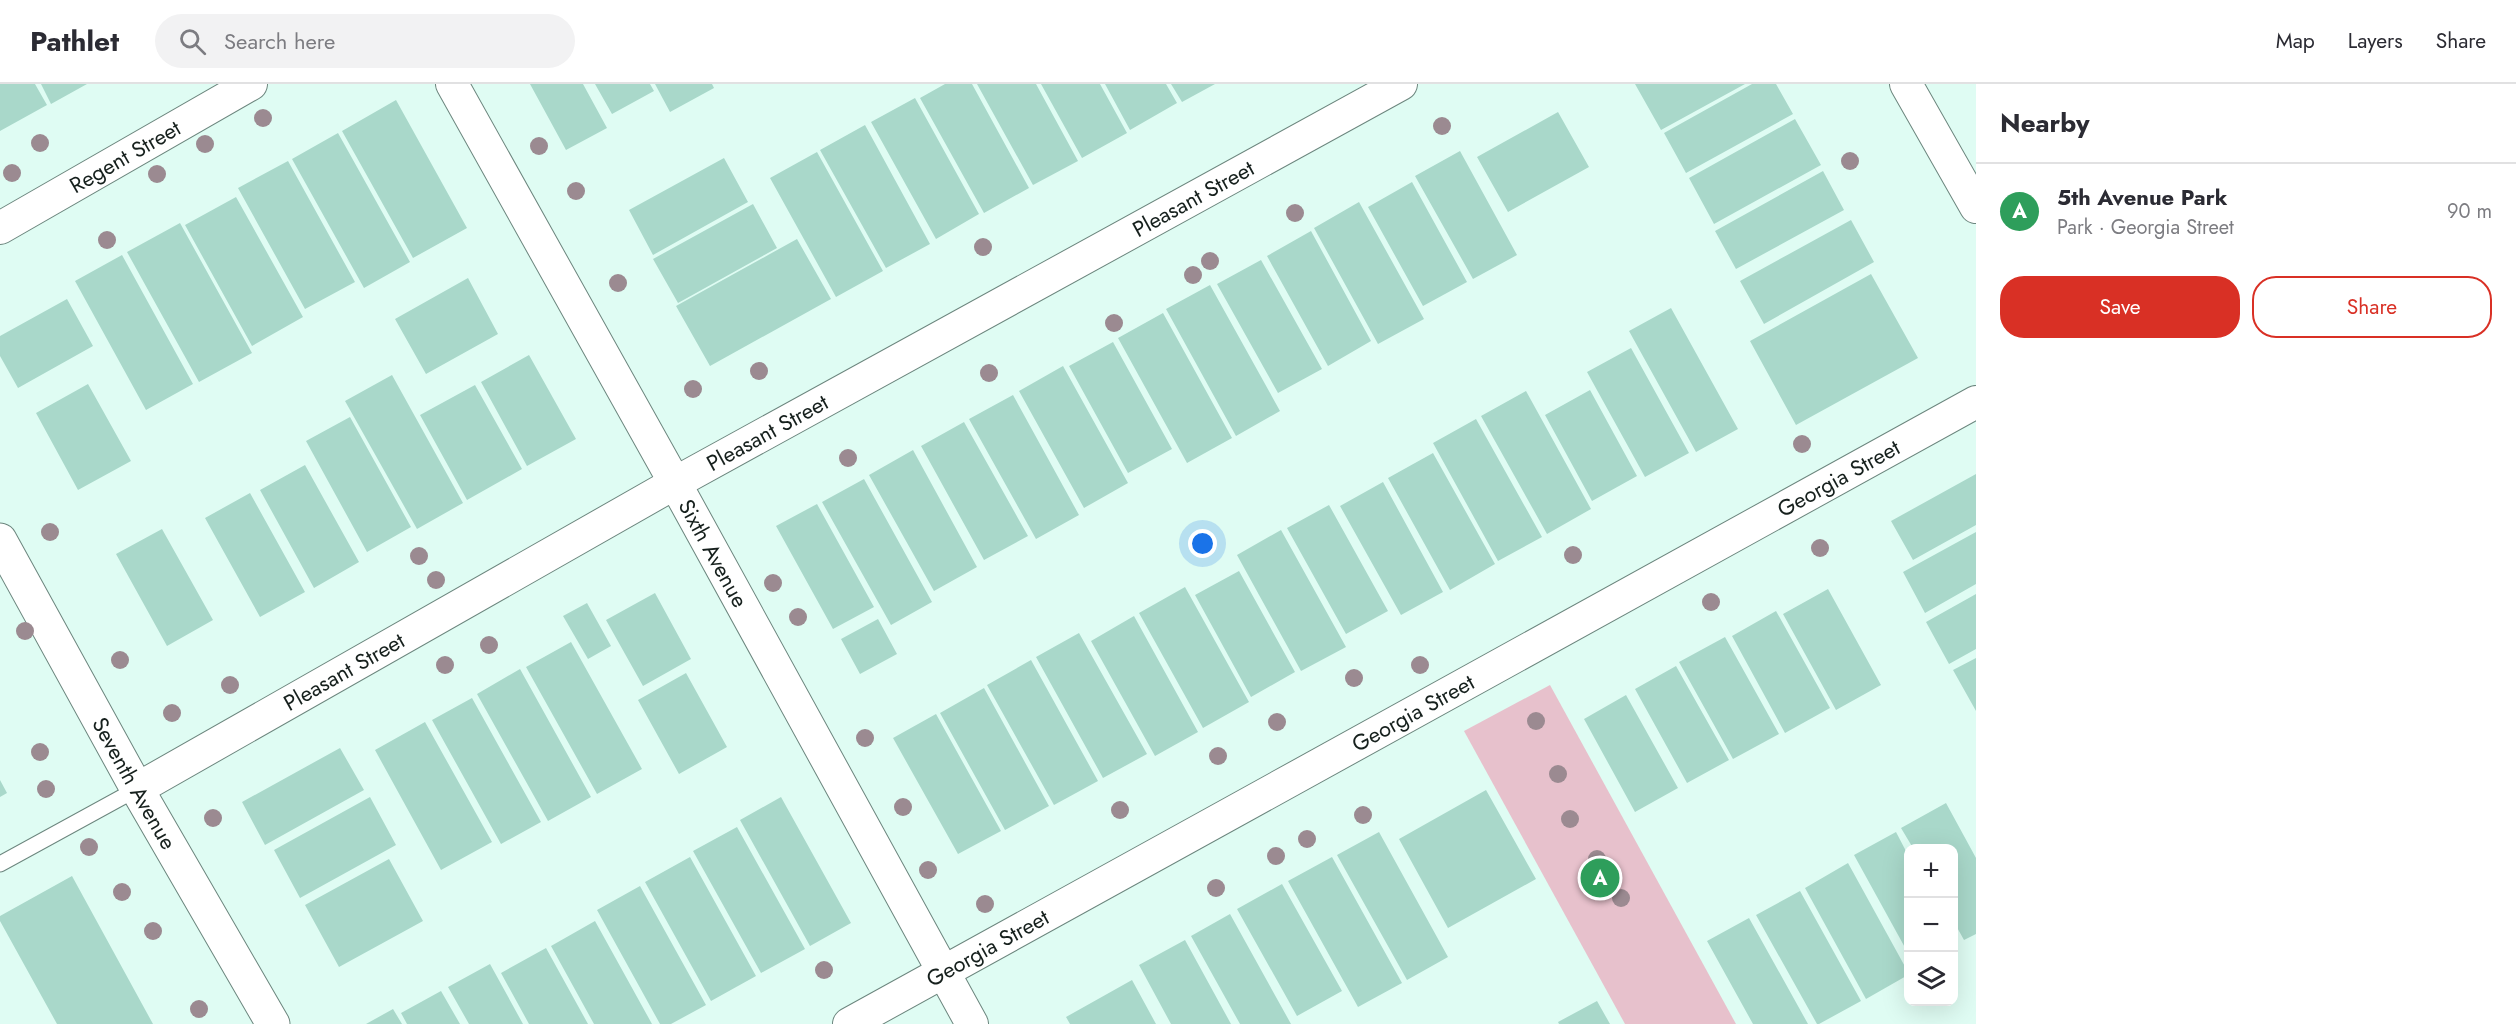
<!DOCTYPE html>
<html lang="en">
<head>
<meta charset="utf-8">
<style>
	body { margin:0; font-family:Jost,sans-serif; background:#f2f2f3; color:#2b2b33 }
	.controls { position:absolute; right:18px; bottom:18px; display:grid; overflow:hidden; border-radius:12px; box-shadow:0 6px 24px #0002 }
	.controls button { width:54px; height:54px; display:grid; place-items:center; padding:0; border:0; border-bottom:2px solid #e1e1e2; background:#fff; color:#2b2b33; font:30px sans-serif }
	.you { position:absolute; left:1203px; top:460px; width:21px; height:21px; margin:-15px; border:4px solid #fff; border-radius:50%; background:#1a73e8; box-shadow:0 0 0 9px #1a73e833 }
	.badge { display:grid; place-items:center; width:39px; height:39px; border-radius:50%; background:#d93025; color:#fff; font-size:20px; font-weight:700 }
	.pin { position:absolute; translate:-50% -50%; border:3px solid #fff; box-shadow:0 2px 6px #0006 }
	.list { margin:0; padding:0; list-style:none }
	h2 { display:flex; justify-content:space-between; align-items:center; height:78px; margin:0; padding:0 24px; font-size:26px }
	h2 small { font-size:20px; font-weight:400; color:#7c7c81 }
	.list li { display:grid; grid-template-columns:39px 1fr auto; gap:18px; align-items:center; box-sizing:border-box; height:96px; padding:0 24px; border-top:2px solid #e1e1e2 }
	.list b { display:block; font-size:22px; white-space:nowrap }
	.list p { margin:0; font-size:20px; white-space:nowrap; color:#7c7c81 }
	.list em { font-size:20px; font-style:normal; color:#7c7c81 }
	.actions { display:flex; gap:12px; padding:18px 24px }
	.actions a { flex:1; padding:14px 0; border:2px solid #d93025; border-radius:24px; text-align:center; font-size:21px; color:#d93025 }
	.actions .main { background:#d93025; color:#fff }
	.icon { flex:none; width:33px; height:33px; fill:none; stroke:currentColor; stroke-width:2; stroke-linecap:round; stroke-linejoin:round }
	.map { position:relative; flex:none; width:1976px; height:940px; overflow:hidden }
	header { display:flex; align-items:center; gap:36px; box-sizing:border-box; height:84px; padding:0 30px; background:#fff; border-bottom:2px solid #e1e1e2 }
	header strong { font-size:28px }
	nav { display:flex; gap:33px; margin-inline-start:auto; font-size:21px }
	.search { width:420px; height:54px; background:#f2f2f3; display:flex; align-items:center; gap:15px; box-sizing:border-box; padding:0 21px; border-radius:33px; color:#7c7c81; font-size:22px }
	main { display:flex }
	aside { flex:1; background:#fff }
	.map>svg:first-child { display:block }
</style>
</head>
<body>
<header>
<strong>Pathlet</strong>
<div class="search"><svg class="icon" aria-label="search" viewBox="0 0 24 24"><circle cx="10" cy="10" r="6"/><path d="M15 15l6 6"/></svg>Search here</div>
<nav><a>Map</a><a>Layers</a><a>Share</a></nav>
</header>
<main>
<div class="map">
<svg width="1976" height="940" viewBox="0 0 1976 940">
	<rect width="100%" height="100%" fill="#dffcf3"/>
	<path fill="#e7c1cc" d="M 1550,601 L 1736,940 L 1625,940 L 1464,647 Z"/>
	<path fill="#a9d8ca" d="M 0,0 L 35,0 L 47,21 L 0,47 Z
		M 41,0 L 87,0 L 51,20 Z
		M 530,0 L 583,0 L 607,44 L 566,66 Z
		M 595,0 L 650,0 L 654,7 L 612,30 Z
		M 655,0 L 712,0 L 714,4 L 670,28 Z
		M 945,0 L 972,0 L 1029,104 L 984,129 L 920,14 Z
		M 977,0 L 1036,0 L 1078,77 L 1033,101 Z
		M 1041,0 L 1100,0 L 1127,49 L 1082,74 Z
		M 1105,0 L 1166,0 L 1177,19 L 1130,46 Z
		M 1171,0 L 1215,0 L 1182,18 Z
		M 1635,0 L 1745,0 L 1661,46 Z
		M 1752,0 L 1776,0 L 1793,30 L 1686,89 L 1664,49 Z
		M 915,14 L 979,130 L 936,155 L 871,38 Z
		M 396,16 L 467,144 L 413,174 L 342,47 Z
		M 1558,28 L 1589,83 L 1508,128 L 1477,73 Z
		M 1795,35 L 1821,81 L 1714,140 L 1689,94 Z
		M 865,41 L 930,160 L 886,184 L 820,66 Z
		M 338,49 L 410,178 L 364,204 L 292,75 Z
		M 1460,67 L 1517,171 L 1473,195 L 1415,92 Z
		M 817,68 L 883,187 L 836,213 L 770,94 Z
		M 724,74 L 748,118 L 653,171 L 629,126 Z
		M 288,77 L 355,198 L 305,225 L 238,104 Z
		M 1823,87 L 1844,126 L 1736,185 L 1715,147 Z
		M 1412,98 L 1467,198 L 1423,222 L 1368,123 Z
		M 236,113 L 303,233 L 252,262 L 185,141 Z
		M 1359,118 L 1424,235 L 1378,260 L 1314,144 Z
		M 753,120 L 777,164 L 678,219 L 653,175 Z
		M 1851,136 L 1874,178 L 1764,240 L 1740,197 Z
		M 180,139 L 252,269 L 199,298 L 127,168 Z
		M 1311,147 L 1371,257 L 1328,282 L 1267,172 Z
		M 797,155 L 831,215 L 710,282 L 676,222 Z
		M 122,171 L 193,300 L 146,326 L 75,197 Z
		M 1261,176 L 1322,285 L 1278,309 L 1217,200 Z
		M 1871,190 L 1918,274 L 1796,341 L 1750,257 Z
		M 468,194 L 498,250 L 426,290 L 395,235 Z
		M 1210,201 L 1280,327 L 1236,352 L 1166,225 Z
		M 67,215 L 93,262 L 18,304 L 0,272 L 0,252 Z
		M 1671,224 L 1738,345 L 1696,368 L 1629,247 Z
		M 1163,229 L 1232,354 L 1187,379 L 1118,254 Z
		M 1113,258 L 1172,365 L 1128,389 L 1069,282 Z
		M 1631,264 L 1689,369 L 1645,393 L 1587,288 Z
		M 529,271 L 576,355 L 527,382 L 481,298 Z
		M 1063,282 L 1128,399 L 1084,424 L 1019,307 Z
		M 392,291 L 463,419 L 417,445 L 345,317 Z
		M 88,300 L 131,377 L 78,406 L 36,329 Z
		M 475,301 L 522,385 L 467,416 L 420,331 Z
		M 1590,306 L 1637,392 L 1592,417 L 1545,331 Z
		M 1526,307 L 1591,425 L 1547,450 L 1481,332 Z
		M 1013,311 L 1079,431 L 1036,455 L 969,335 Z
		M 350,333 L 411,443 L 367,468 L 306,357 Z
		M 1476,335 L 1542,453 L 1498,477 L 1433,359 Z
		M 964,338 L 1028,452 L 984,476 L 921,362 Z
		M 913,366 L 977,483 L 934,507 L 869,391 Z
		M 1433,369 L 1495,480 L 1450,506 L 1388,394 Z
		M 305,381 L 359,478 L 314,504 L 260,406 Z
		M 1976,390 L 1976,441 L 1913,476 L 1891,437 Z
		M 864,395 L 932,518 L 891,541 L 822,418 Z
		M 1383,398 L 1443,508 L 1401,531 L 1340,422 Z
		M 250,409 L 305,508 L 260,533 L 205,434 Z
		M 817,420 L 874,523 L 833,545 L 776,442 Z
		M 1329,421 L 1388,527 L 1346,550 L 1287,444 Z
		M 162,445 L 213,536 L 167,562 L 116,470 Z
		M 1281,446 L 1346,563 L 1301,587 L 1237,471 Z
		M 1976,448 L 1976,500 L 1925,529 L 1903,488 Z
		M 1239,487 L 1295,588 L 1251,613 L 1195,511 Z
		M 1185,503 L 1249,618 L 1203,644 L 1139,529 Z
		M 1828,505 L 1881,601 L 1836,626 L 1783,530 Z
		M 655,509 L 691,575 L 643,602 L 606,536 Z
		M 1976,510 L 1976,565 L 1949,580 L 1926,538 Z
		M 587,519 L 611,562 L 588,575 L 563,532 Z
		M 1776,527 L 1830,624 L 1785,649 L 1732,552 Z
		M 1134,532 L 1198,648 L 1155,672 L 1091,557 Z
		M 878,535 L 897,570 L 860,590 L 841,555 Z
		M 1079,549 L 1147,670 L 1103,694 L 1036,573 Z
		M 1725,553 L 1779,650 L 1733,675 L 1679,578 Z
		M 571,558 L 642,685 L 597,710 L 526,583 Z
		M 1976,574 L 1976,627 L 1953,586 Z
		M 1031,576 L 1098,697 L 1054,721 L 987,601 Z
		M 1676,582 L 1729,676 L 1687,699 L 1635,605 Z
		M 520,585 L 591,713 L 548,737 L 477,610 Z
		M 686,589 L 727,663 L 679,690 L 638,616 Z
		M 984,604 L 1049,722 L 1005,746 L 940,629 Z
		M 1626,611 L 1678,704 L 1635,728 L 1584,635 Z
		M 472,614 L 541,738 L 501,760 L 432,636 Z
		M 936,630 L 1001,747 L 958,770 L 893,654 Z
		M 425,638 L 492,758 L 441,786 L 375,666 Z
		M 340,664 L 364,706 L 265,761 L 242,718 Z
		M 0,696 L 7,709 L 0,713 Z
		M 1486,706 L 1536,795 L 1448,844 L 1399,755 Z
		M 370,713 L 396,761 L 300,814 L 274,766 Z
		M 781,713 L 851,839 L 810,862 L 740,736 Z
		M 1946,719 L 1976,774 L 1976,850 L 1964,856 L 1954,838 L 1954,764 L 1913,764 L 1901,744 Z
		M 737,743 L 805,865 L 761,889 L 693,767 Z
		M 1379,748 L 1448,873 L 1407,896 L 1337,771 Z
		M 1896,748 L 1908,771 L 1908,869 L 1854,771 Z
		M 690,773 L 756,892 L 711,917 L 645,798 Z
		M 1332,773 L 1402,899 L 1358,923 L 1288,797 Z
		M 389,775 L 423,837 L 339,883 L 305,821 Z
		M 1848,779 L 1908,888 L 1908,891 L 1866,915 L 1805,804 Z
		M 72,792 L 153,940 L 57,940 L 0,837 L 0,832 Z
		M 1282,800 L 1342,907 L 1297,932 L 1237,825 Z
		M 640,802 L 706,921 L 671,940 L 660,940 L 597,826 Z
		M 1800,807 L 1861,917 L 1819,940 L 1817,940 L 1756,831 Z
		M 1230,830 L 1291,940 L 1240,940 L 1191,852 Z
		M 1749,834 L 1808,940 L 1753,940 L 1707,857 Z
		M 595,837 L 652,940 L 594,940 L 551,862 Z
		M 1185,856 L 1231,940 L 1171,940 L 1139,881 Z
		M 546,864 L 588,940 L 529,940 L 501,889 Z
		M 490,880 L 523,940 L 469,940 L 448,903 Z
		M 1132,896 L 1156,940 L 1070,940 L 1066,933 Z
		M 441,907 L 460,940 L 407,940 L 401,929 Z
		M 1597,917 L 1610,940 L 1559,940 L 1558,938 Z
		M 393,925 L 402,940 L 366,940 Z"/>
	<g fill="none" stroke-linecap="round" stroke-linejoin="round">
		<defs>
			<path id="service" d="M 0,780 L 137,705"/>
			<g id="minor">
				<path id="s1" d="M 452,0 L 675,399 L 972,940"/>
				<path d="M 1906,0 L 1976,123"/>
				<path id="s2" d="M 0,144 L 251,0"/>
				<path id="s3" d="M 137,705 L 675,399 L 1401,0"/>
				<path id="s4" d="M 849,940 L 1976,318"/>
			</g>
			<g id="tertiary">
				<path id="s5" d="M 0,456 L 137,705 L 273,940"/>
			</g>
		</defs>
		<use href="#service" stroke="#6c867e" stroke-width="17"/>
		<use href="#minor" stroke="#6c867e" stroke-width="34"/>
		<use href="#tertiary" stroke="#6c867e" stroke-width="35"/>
		<use href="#service" stroke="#fff" stroke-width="15"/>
		<use href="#minor" stroke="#fff" stroke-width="32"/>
		<use href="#tertiary" stroke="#fff" stroke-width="33"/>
	</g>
	<g fill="#9b8a91">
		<circle cx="263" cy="34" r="9"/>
		<circle cx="1442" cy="42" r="9"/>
		<circle cx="40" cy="59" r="9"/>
		<circle cx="205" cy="60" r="9"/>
		<circle cx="539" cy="62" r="9"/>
		<circle cx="1850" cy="77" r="9"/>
		<circle cx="12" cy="89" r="9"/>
		<circle cx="157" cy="90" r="9"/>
		<circle cx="576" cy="107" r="9"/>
		<circle cx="1295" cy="129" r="9"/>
		<circle cx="107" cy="156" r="9"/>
		<circle cx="983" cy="163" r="9"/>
		<circle cx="1210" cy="177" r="9"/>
		<circle cx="1193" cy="191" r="9"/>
		<circle cx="618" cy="199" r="9"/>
		<circle cx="1114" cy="239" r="9"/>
		<circle cx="759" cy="287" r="9"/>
		<circle cx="989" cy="289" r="9"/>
		<circle cx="693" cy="305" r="9"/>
		<circle cx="1802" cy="360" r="9"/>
		<circle cx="848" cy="374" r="9"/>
		<circle cx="50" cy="448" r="9"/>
		<circle cx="1820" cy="464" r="9"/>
		<circle cx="1573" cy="471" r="9"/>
		<circle cx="419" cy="472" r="9"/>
		<circle cx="436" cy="496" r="9"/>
		<circle cx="773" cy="499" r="9"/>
		<circle cx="1711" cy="518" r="9"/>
		<circle cx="798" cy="533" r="9"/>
		<circle cx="25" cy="547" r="9"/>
		<circle cx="489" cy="561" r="9"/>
		<circle cx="120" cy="576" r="9"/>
		<circle cx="445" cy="581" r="9"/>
		<circle cx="1420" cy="581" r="9"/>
		<circle cx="1354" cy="594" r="9"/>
		<circle cx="230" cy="601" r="9"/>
		<circle cx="172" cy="629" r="9"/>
		<circle cx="1536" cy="637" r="9"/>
		<circle cx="1277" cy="638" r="9"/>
		<circle cx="865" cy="654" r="9"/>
		<circle cx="40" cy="668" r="9"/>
		<circle cx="1218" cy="672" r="9"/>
		<circle cx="1558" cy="690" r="9"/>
		<circle cx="46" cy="705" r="9"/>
		<circle cx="903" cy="723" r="9"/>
		<circle cx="1120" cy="726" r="9"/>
		<circle cx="1363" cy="731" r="9"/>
		<circle cx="213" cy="734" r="9"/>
		<circle cx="1570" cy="735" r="9"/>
		<circle cx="1307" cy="755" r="9"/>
		<circle cx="89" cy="763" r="9"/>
		<circle cx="1276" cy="772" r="9"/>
		<circle cx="1597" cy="775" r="9"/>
		<circle cx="928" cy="786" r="9"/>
		<circle cx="1216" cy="804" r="9"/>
		<circle cx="122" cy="808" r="9"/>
		<circle cx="1621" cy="814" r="9"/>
		<circle cx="985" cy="820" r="9"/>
		<circle cx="153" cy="847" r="9"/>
		<circle cx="824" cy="886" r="9"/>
		<circle cx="199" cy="925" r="9"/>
	</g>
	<g text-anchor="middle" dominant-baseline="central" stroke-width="4.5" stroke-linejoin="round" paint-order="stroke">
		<g font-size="22" fill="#16201d" stroke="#fff">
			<text stroke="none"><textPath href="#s2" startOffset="144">Regent Street</textPath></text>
			<text stroke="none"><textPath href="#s3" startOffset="1210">Pleasant Street</textPath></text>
			<text stroke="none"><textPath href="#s3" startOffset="724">Pleasant Street</textPath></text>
			<text stroke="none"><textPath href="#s4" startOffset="1130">Georgia Street</textPath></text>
			<text stroke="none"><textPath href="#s1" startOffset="537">Sixth Avenue</textPath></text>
			<text stroke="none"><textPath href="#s3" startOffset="238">Pleasant Street</textPath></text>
			<text stroke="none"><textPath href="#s4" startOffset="644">Georgia Street</textPath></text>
			<text stroke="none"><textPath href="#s5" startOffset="278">Seventh Avenue</textPath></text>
			<text stroke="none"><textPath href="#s4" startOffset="158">Georgia Street</textPath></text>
		</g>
	</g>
</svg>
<div class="controls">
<button>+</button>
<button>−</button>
<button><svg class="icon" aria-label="layers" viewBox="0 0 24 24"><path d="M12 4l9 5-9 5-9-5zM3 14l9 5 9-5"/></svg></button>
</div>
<div class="you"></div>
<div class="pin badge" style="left:1600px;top:794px;background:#2e9e5b">A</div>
</div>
<aside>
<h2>Nearby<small></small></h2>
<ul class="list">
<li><span class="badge" style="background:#2e9e5b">A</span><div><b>5th Avenue Park</b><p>Park · Georgia Street</p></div><em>90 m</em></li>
</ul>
<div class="actions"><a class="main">Save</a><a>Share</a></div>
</aside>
</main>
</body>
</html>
